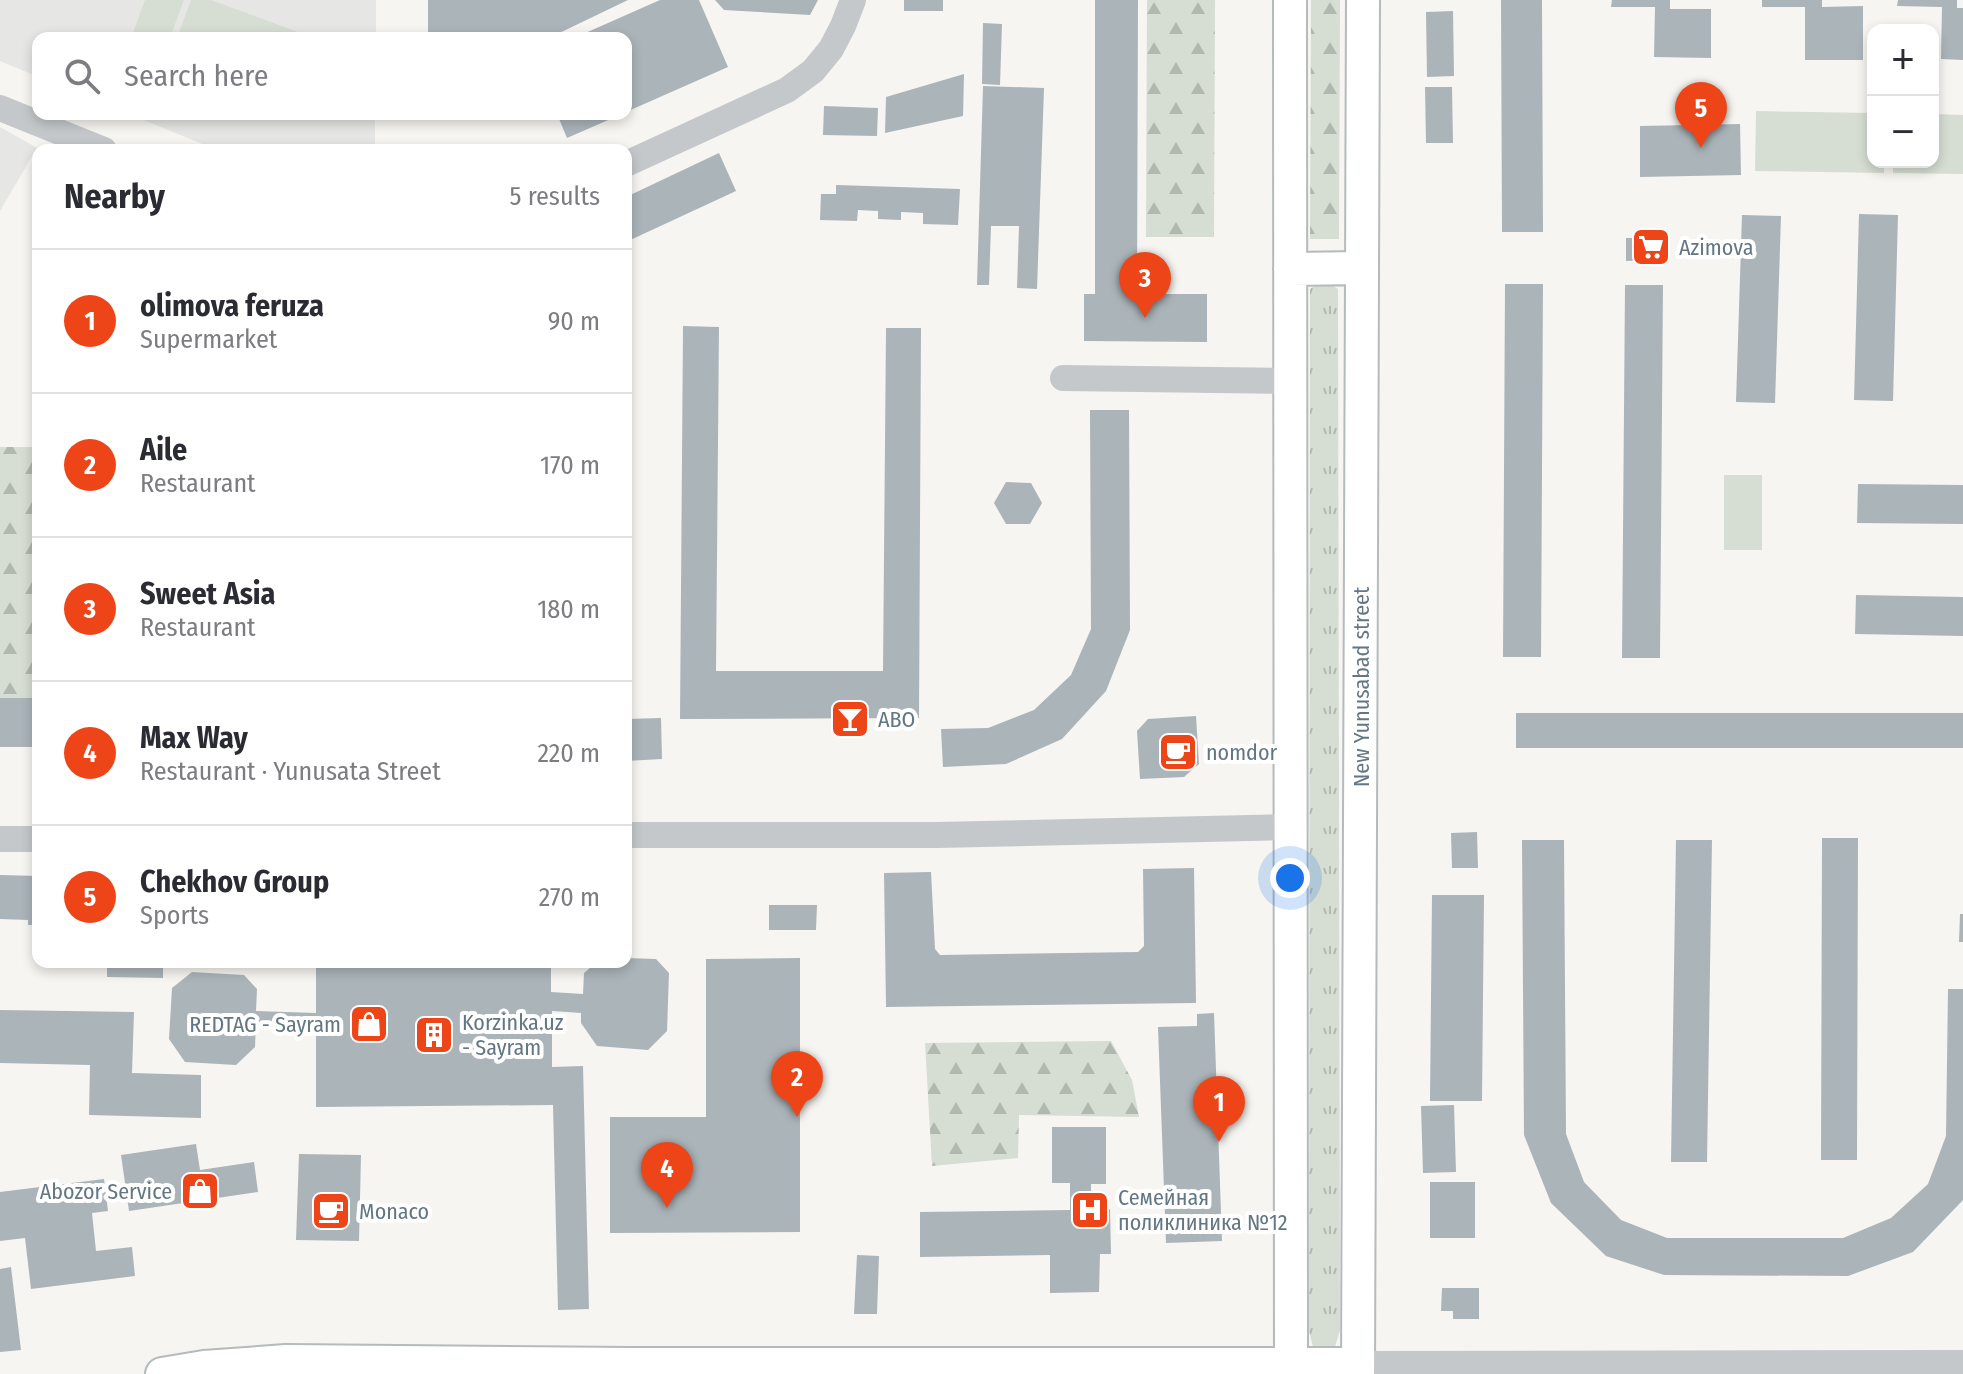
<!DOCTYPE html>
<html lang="en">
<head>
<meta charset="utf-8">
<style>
	body { margin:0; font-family:"Fira Sans Condensed",sans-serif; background:#f7f7f7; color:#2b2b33 }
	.controls { position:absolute; right:24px; top:24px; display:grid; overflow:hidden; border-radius:16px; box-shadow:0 4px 12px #0003 }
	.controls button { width:72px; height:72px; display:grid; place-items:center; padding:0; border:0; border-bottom:2px solid #e1e1e2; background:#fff; color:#2b2b33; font:40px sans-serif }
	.you { position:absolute; left:1290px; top:878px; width:28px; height:28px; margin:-20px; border:6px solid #fff; border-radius:50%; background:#1a73e8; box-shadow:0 0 0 12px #1a73e833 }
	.badge { display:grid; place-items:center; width:52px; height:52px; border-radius:50%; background:#ee4518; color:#fff; font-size:26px; font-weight:700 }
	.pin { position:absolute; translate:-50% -66px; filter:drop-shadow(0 2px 4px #0008) }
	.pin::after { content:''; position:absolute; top:42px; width:28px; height:24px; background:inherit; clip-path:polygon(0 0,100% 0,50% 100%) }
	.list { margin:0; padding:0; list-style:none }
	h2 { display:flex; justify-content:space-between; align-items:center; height:104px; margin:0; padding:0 32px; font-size:34px }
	h2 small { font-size:26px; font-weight:400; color:#7c7c81 }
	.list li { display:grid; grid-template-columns:52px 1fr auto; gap:24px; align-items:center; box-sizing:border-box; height:144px; padding:0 32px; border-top:2px solid #e1e1e2 }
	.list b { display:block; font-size:30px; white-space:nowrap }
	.list p { margin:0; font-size:26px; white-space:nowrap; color:#7c7c81 }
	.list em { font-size:26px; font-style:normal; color:#7c7c81 }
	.icon { flex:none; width:44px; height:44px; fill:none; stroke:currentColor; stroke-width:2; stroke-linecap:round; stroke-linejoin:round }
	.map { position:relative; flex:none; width:1963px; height:1374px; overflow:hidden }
	.search { position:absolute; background:#fff; box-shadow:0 4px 12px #0003; left:32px; top:32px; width:600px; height:88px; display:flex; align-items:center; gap:20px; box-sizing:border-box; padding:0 28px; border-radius:16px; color:#7c7c81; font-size:30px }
	.panel { position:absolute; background:#fff; box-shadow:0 4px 12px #0003; left:32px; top:144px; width:600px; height:824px; border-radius:16px }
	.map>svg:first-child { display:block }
</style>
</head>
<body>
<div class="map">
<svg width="1963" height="1374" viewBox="0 0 1963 1374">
	<defs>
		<pattern id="grass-tufts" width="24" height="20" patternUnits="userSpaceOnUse" patternTransform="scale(2)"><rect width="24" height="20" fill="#d6ddd2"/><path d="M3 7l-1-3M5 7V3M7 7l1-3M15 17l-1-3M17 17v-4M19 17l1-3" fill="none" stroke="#b1b8b0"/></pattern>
		<pattern id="forest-firs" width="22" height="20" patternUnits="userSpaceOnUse" patternTransform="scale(2)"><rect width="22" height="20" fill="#d6ddd2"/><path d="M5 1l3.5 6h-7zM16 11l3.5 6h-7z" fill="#b1b8b0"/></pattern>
	</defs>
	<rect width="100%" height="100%" fill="#f6f5f1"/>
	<path fill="#e6e7e5" d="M 0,0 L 376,0 L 376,38 L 38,38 L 38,77 L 0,61 Z
		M 129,114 L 375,114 L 375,150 L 217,150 Z
		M 0,127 L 37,148 L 0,211 Z"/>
	<path fill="url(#grass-tufts)" d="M 1324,283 L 1332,285 L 1338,289 L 1340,1330 L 1335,1347 L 1329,1357 L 1319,1358 L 1313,1347 L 1309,1331 L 1310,289 L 1317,284 Z"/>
	<path fill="url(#forest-firs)" d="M 1147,0 L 1215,0 L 1214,237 L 1146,237 Z
		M 1311,0 L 1340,0 L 1339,239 L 1310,239 Z
		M 0,447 L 38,447 L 38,698 L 0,698 Z
		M 1111,1041 L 1132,1080 L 1139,1117 L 1019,1115 L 1018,1158 L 932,1166 L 925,1043 Z"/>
	<path fill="#d6ddd2" d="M 145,0 L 184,0 L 170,38 L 131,38 Z
		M 191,0 L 211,0 L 314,38 L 177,38 Z
		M 1756,111 L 1873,113 L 1873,162 L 1884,162 L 1884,173 L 1755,171 Z
		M 1933,114 L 1963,115 L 1963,174 L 1893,173 L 1893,162 L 1933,162 Z
		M 1724,475 L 1762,475 L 1762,550 L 1724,550 Z"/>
	<path fill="#abb4b9" d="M 428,0 L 628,0 L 549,38 L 428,38 Z
		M 660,0 L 699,0 L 728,67 L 626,112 L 626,38 L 574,38 Z
		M 715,0 L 818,0 L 810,15 L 724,10 Z
		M 904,0 L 943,0 L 943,11 L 904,11 Z
		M 1095,0 L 1138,0 L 1137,294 L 1207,294 L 1207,342 L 1084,341 L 1084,294 L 1095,294 Z
		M 1501,0 L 1542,0 L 1543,232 L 1502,232 Z
		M 1612,0 L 1670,0 L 1670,9 L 1711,9 L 1711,58 L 1654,57 L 1655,7 L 1611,7 Z
		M 1762,0 L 1822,0 L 1822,7 L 1863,6 L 1863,60 L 1805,60 L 1805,7 L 1762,7 Z
		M 1898,0 L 1957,0 L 1957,8 L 1963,8 L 1963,60 L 1941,59 L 1942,7 L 1897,6 Z
		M 1453,11 L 1454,76 L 1427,77 L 1426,12 Z
		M 983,23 L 1002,24 L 1000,85 L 982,84 Z
		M 964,74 L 963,116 L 885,133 L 886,97 Z
		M 983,86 L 1044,88 L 1037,289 L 1017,288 L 1019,226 L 991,226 L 989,285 L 977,285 Z
		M 1425,87 L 1452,87 L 1453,143 L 1426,143 Z
		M 824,106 L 878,108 L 877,136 L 823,135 Z
		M 557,114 L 622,114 L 567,138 Z
		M 1740,124 L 1741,175 L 1640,177 L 1640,126 Z
		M 719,153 L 736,191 L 626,242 L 626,197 Z
		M 836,185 L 960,189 L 958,225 L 923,224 L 923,213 L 901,212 L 901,220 L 878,219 L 878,211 L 858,210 L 857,221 L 820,220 L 821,194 L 836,194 Z
		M 1859,214 L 1898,215 L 1893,401 L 1854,400 Z
		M 1742,215 L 1781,216 L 1775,403 L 1736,402 Z
		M 1626,238 L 1661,238 L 1661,260 L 1626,261 Z
		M 1505,284 L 1543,284 L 1541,657 L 1503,657 Z
		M 1625,285 L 1663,285 L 1660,658 L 1622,658 Z
		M 683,326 L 719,327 L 716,671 L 883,671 L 886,328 L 921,328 L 919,718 L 680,719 Z
		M 1090,410 L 1129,410 L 1130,630 L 1106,691 L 1062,739 L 1006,764 L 943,767 L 941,729 L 988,728 L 1034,710 L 1071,675 L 1091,629 Z
		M 1006,482 L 1031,483 L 1042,503 L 1030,524 L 1006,524 L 994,503 Z
		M 1858,484 L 1963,485 L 1963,524 L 1857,523 Z
		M 1856,595 L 1963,597 L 1963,636 L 1855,634 Z
		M 0,698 L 38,698 L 38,747 L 0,747 Z
		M 1516,713 L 1963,713 L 1963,748 L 1516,748 Z
		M 1196,716 L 1199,764 L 1184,777 L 1140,779 L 1137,731 L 1148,719 Z
		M 661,718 L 662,759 L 626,761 L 626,719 Z
		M 1477,832 L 1478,868 L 1452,868 L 1451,833 Z
		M 1822,838 L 1858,838 L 1857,1160 L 1821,1160 Z
		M 1522,840 L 1564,840 L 1566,1134 L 1584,1182 L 1621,1220 L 1667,1238 L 1843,1238 L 1891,1218 L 1928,1184 L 1946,1136 L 1948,989 L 1963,989 L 1963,1200 L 1913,1252 L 1848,1276 L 1664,1275 L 1606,1256 L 1551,1203 L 1524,1135 Z
		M 1676,840 L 1712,840 L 1707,1162 L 1671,1162 Z
		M 1194,868 L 1196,1003 L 886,1007 L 884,873 L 931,872 L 935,949 L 940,955 L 1138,952 L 1144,946 L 1143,869 Z
		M 0,875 L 38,876 L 38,925 L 28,925 L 28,920 L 0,919 Z
		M 1432,895 L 1484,895 L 1482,1101 L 1430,1101 Z
		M 769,905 L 817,905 L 816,930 L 769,930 Z
		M 1960,914 L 1963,914 L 1963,942 L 1959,942 Z
		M 626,958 L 656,959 L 669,973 L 667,1031 L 648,1050 L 597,1046 L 581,1023 L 581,1013 L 552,1011 L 552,1067 L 583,1066 L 589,1309 L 558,1310 L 553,1105 L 316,1107 L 316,1022 L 256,1022 L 255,1047 L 236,1065 L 185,1062 L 169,1039 L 172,988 L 192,972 L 244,975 L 257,989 L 256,1011 L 316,1013 L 316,962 L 551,962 L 551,992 L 583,994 L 584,973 L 597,962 L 626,962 Z
		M 800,958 L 800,1232 L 610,1233 L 610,1117 L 706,1117 L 706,959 Z
		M 107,962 L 163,962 L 163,978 L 107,977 Z
		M 0,1010 L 134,1012 L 132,1073 L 201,1075 L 201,1118 L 89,1115 L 90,1065 L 0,1063 Z
		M 1214,1013 L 1222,1241 L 1166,1243 L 1158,1027 L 1197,1026 L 1197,1014 Z
		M 1454,1105 L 1456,1172 L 1423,1173 L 1421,1106 Z
		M 1052,1127 L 1106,1127 L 1106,1184 L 1091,1184 L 1091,1209 L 1110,1209 L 1111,1254 L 1100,1254 L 1099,1292 L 1050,1293 L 1050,1255 L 920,1257 L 920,1212 L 1070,1210 L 1070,1183 L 1052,1183 Z
		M 196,1144 L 200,1170 L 254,1162 L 258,1192 L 129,1211 L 121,1155 Z
		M 299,1154 L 361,1155 L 359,1241 L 296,1240 Z
		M 104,1179 L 108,1211 L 92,1213 L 96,1251 L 132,1247 L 135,1276 L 31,1289 L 25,1238 L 0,1241 L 0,1192 Z
		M 1430,1182 L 1475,1182 L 1475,1238 L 1430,1238 Z
		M 857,1255 L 879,1256 L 877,1314 L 854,1314 Z
		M 11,1267 L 21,1350 L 0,1352 L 0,1269 Z
		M 1442,1288 L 1479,1288 L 1479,1319 L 1453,1319 L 1453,1311 L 1441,1311 Z"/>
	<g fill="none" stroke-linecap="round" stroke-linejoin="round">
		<defs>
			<path id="major" d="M 1290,0 L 1291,1374
				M 1290,269 L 1362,268
				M 162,1374 L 204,1367 L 286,1361 L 629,1364 L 1358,1364
				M 1358,1374 L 1363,0"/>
		</defs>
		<use href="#major" stroke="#b5babd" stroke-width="36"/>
		<path stroke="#c4c8cb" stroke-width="26" d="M 0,108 L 104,150
			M 626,164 L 787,90 L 813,71 L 831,49 L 843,26 L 853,0
			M 1063,378 L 1290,381
			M 626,835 L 937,835 L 1290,827
			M 0,839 L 38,839
			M 1358,1364 L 1963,1363"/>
		<use href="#major" stroke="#fff" stroke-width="32"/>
	</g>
	<defs>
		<symbol id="supermarket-square" viewBox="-11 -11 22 22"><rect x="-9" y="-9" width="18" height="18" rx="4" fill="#ee4518" stroke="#fff"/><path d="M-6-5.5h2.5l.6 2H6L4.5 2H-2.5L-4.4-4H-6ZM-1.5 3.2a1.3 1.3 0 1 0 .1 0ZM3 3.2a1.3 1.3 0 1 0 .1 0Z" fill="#fff"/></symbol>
		<symbol id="bar-square" viewBox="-11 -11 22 22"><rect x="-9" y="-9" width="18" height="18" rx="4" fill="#ee4518" stroke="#fff"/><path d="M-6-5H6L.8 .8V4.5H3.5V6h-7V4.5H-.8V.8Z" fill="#fff"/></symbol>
		<symbol id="cafe-square" viewBox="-11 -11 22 22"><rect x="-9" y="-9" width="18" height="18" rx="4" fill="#ee4518" stroke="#fff"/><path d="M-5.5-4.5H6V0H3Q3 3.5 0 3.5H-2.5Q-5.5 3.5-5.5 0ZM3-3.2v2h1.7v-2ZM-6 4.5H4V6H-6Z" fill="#fff"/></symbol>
		<symbol id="shop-square" viewBox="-11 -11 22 22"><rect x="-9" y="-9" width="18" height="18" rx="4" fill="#ee4518" stroke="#fff"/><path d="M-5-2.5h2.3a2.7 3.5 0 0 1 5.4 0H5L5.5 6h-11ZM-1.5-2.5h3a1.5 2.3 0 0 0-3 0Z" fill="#fff"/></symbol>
		<symbol id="building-square" viewBox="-11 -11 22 22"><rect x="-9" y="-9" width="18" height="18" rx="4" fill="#ee4518" stroke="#fff"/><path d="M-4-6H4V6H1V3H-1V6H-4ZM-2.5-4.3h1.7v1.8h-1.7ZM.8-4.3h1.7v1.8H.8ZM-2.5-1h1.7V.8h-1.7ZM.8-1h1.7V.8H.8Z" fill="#fff"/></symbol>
		<symbol id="hospital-square" viewBox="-11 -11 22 22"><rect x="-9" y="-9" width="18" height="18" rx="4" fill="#ee4518" stroke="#fff"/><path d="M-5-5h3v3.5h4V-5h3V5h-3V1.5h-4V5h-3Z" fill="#fff"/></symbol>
	</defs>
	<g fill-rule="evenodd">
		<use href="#supermarket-square" x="1629" y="225" width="44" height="44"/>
		<use href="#bar-square" x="828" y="697" width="44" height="44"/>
		<use href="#cafe-square" x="1156" y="730" width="44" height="44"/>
		<use href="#shop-square" x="347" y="1002" width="44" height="44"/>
		<use href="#building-square" x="412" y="1013" width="44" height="44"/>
		<use href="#shop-square" x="178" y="1169" width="44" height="44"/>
		<use href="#hospital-square" x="1068" y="1188" width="44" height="44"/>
		<use href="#cafe-square" x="309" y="1189" width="44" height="44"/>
	</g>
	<g text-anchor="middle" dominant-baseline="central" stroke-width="8" stroke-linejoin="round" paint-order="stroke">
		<g font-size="22" fill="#627684" stroke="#fff" text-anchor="start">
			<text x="1679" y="247">Azimova</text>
			<text x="878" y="719">ABO</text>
			<text x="1206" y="752">nomdor</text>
			<text x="462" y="1022">Korzinka.uz<tspan x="462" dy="25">- Sayram</tspan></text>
			<text x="341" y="1024" text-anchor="end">REDTAG - Sayram</text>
			<text x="172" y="1191" text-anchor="end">Abozor Service</text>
			<text x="1118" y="1197">Семейная<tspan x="1118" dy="25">поликлиника №12</tspan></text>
			<text x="359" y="1211">Monaco</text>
		</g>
		<g font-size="22" fill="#627684" stroke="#fff">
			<text transform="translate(1361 687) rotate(-90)">New Yunusabad street</text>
		</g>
	</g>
</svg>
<div class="controls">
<button>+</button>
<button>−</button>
</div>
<div class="you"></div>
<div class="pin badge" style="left:1219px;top:1142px">1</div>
<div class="pin badge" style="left:797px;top:1117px">2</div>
<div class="pin badge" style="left:1145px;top:318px">3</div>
<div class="pin badge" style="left:667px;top:1208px">4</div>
<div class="pin badge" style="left:1701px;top:148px">5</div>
<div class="search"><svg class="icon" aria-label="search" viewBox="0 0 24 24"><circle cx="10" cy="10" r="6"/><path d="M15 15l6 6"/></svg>Search here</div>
<section class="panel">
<h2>Nearby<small>5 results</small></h2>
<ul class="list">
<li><span class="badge">1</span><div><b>olimova feruza</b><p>Supermarket</p></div><em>90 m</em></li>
<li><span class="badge">2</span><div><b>Aile</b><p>Restaurant</p></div><em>170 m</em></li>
<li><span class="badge">3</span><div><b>Sweet Asia</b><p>Restaurant</p></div><em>180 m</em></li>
<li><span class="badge">4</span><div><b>Max Way</b><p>Restaurant · Yunusata Street</p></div><em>220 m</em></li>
<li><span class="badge">5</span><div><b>Chekhov Group</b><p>Sports</p></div><em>270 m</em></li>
</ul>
</section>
</div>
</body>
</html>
